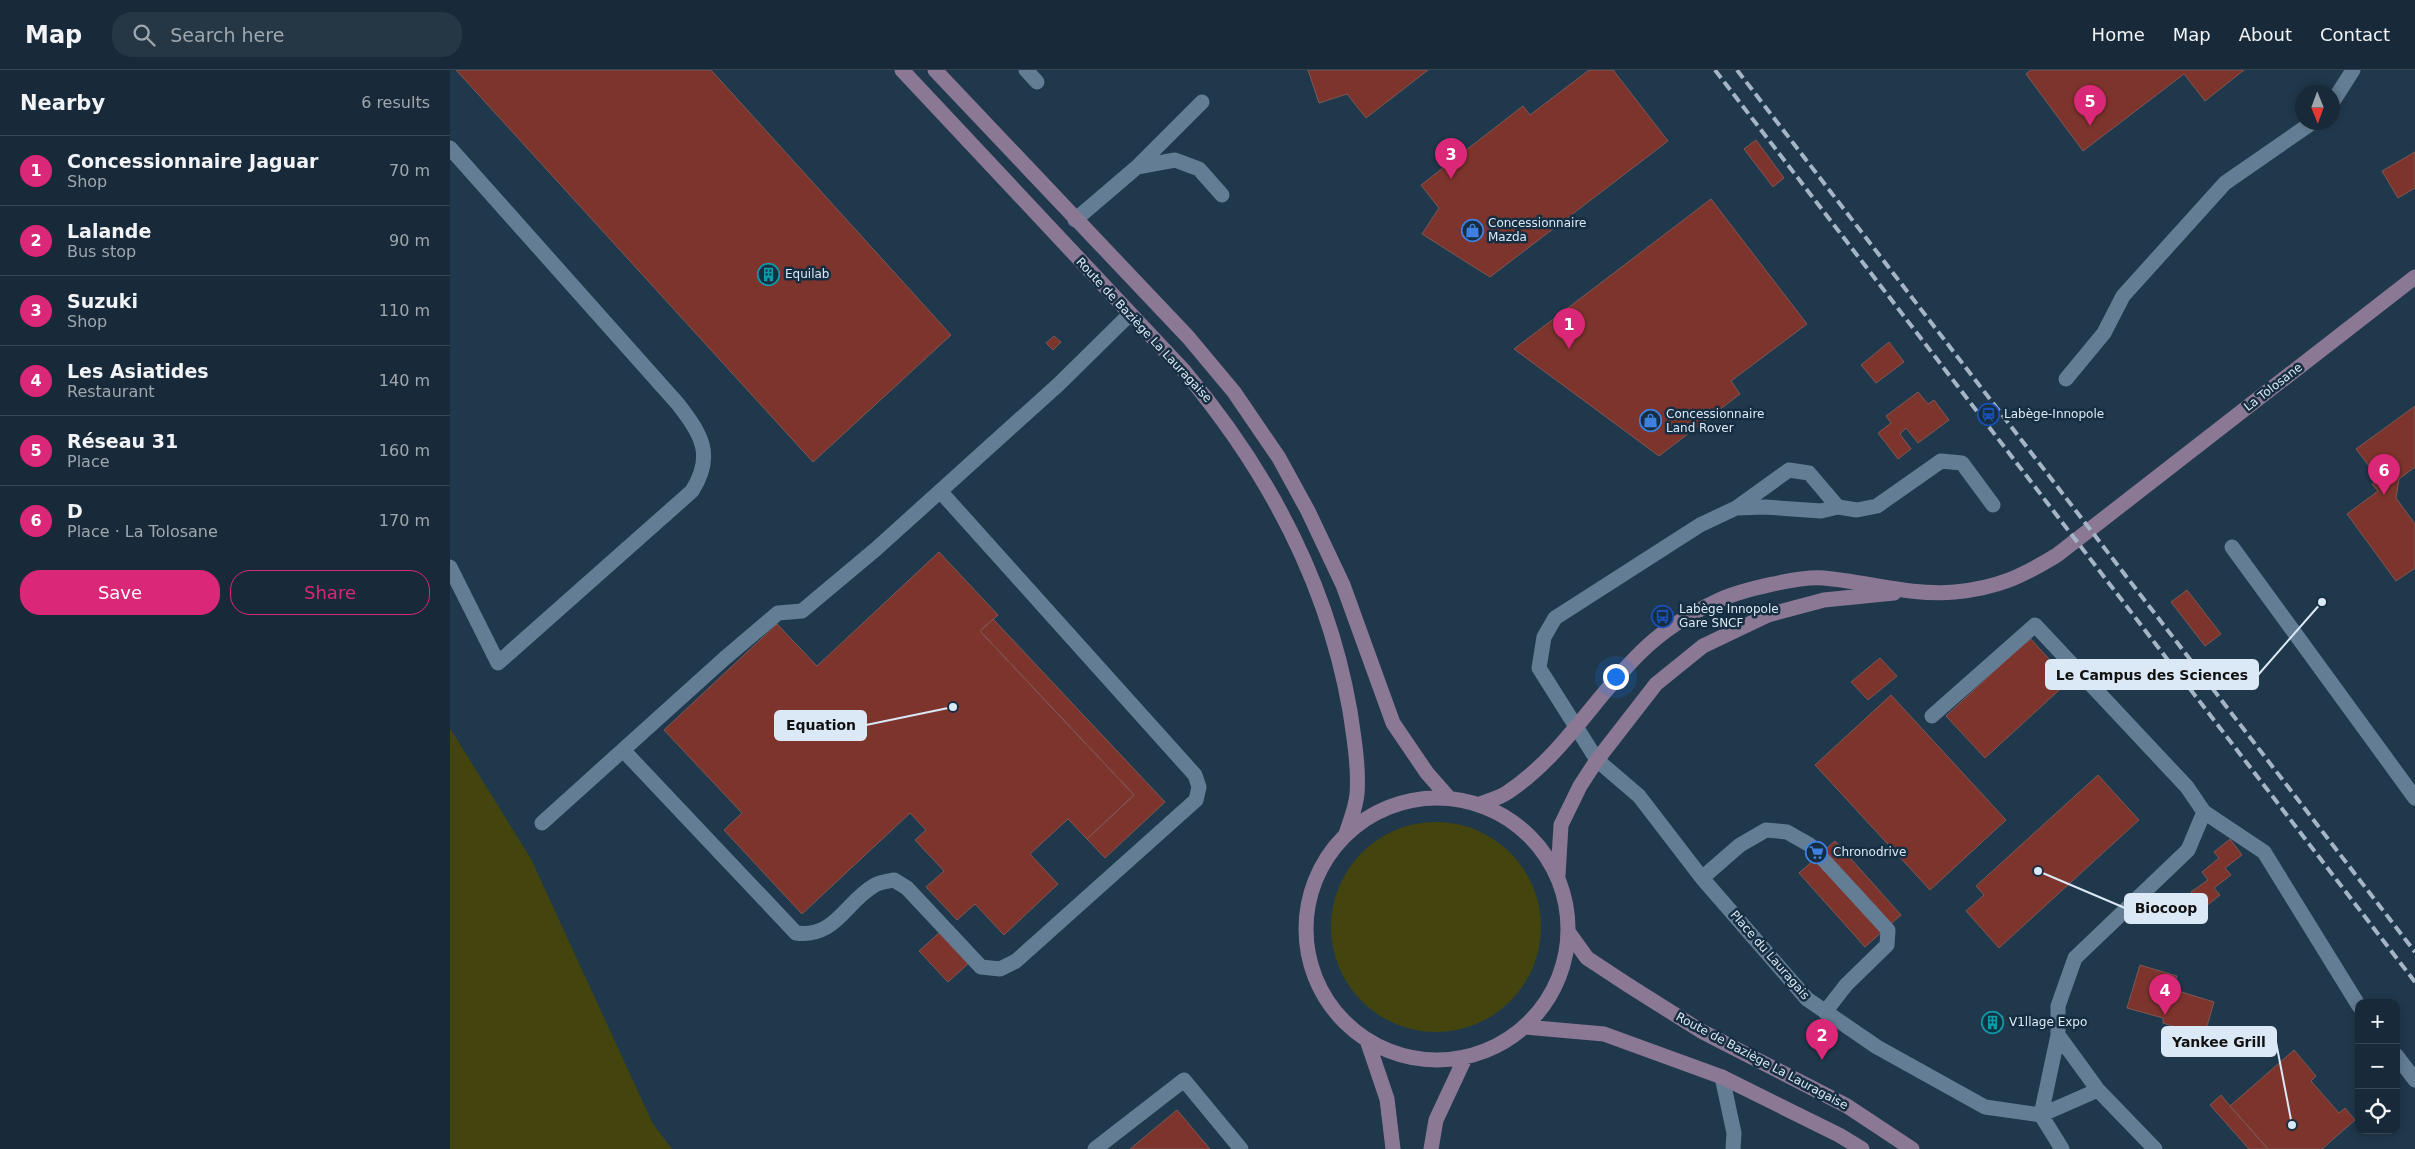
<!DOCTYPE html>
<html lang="en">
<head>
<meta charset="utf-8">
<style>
	body { margin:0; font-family:"DejaVu Sans",sans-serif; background:#253644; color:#f1f3f6 }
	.controls { position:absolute; right:15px; bottom:15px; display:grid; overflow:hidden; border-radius:10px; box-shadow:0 2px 8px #0003 }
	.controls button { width:45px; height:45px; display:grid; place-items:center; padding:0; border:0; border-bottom:1px solid #364653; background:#182a39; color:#f1f3f6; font:25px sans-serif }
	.compass { position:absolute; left:1845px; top:15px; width:45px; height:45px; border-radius:50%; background:#182a39; box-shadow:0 2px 8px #0003; rotate:179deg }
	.you { position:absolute; left:1165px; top:606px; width:18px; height:18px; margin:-12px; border:4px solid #fff; border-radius:50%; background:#1a73e8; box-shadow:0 0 0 8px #1a73e833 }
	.badge { display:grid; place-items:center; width:32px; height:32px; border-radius:50%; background:#db2777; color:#fff; font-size:16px; font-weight:700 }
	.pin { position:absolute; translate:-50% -41px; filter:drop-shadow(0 1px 2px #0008) }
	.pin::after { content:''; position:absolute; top:26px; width:18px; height:15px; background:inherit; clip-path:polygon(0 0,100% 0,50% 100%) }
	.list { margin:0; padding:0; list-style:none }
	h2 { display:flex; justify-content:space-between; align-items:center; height:65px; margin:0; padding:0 20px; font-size:21px }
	h2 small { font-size:16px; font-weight:400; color:#9fa7ae }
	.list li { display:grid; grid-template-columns:32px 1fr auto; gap:15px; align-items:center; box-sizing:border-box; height:70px; padding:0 20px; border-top:1px solid #364653 }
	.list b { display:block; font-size:19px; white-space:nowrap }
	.list p { margin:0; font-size:16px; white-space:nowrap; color:#9fa7ae }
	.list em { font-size:16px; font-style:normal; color:#9fa7ae }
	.actions { display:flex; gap:10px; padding:15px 20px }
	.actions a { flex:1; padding:11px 0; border:1px solid #db2777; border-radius:20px; text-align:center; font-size:18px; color:#db2777 }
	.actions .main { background:#db2777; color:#fff }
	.icon { flex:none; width:28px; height:28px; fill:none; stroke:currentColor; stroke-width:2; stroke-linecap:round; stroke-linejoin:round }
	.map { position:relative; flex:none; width:1965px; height:1079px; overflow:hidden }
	header { display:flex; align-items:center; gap:30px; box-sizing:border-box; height:70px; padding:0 25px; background:#182a39; border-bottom:1px solid #364653 }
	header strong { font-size:24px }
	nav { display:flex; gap:28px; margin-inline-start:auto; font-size:18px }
	.search { width:350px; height:45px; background:#253644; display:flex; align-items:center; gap:12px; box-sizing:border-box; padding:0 18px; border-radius:20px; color:#9fa7ae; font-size:19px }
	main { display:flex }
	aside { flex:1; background:#182a39 }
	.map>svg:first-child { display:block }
</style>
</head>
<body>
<header>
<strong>Map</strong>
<div class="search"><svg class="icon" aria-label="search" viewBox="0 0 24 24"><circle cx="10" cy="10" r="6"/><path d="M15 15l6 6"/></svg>Search here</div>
<nav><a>Home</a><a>Map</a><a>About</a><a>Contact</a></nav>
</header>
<main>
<aside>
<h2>Nearby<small>6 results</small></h2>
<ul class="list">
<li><span class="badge">1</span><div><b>Concessionnaire Jaguar</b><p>Shop</p></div><em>70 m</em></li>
<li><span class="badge">2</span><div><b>Lalande</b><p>Bus stop</p></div><em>90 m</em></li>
<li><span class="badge">3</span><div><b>Suzuki</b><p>Shop</p></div><em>110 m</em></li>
<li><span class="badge">4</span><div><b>Les Asiatides</b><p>Restaurant</p></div><em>140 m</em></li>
<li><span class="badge">5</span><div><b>Réseau 31</b><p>Place</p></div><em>160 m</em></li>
<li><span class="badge">6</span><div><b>D</b><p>Place · La Tolosane</p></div><em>170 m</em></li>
</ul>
<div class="actions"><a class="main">Save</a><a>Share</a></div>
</aside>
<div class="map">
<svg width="1965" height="1079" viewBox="0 0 1965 1079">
	<rect width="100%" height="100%" fill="#20384c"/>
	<path fill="#43440e" d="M 0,658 L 81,789 L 203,1054 L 222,1079 L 0,1079 Z
		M881 857a105 105 0 1 1 210 0a105 105 0 1 1-210 0Z"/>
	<path fill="#7d342d" stroke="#7c5955" d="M 6,0 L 261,0 L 501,265 L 363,392 Z
		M 858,0 L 978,0 L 916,48 L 897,24 L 869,33 Z
		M 1139,0 L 1163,0 L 1218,71 L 1040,207 L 972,164 L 989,138 L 971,115 L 1073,36 L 1080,45 Z
		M 1581,0 L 1794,0 L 1755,31 L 1734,4 L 1633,81 L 1576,4 Z
		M 1306,70 L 1334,108 L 1323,117 L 1294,79 Z
		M 1965,82 L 1965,118 L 1948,128 L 1932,101 Z
		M 1261,129 L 1357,254 L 1281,311 L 1290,324 L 1209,386 L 1064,279 Z
		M 604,266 L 611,272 L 603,280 L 596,273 Z
		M 1439,272 L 1454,292 L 1426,313 L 1411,295 Z
		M 1468,322 L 1478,334 L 1484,330 L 1499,350 L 1468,373 L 1456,358 L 1450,364 L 1461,379 L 1448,389 L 1428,363 L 1441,353 L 1436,346 Z
		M 1965,336 L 1965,397 L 1949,409 L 1946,428 L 1965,454 L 1965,498 L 1946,511 L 1897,444 L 1928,421 L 1922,414 L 1929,409 L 1906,379 Z
		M 489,482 L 548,545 L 530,561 L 684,725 L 637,769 L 618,749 L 580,784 L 608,814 L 554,865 L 525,834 L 507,850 L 476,817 L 494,801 L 465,770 L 476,760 L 460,743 L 352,844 L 274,760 L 292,743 L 214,660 L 327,554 L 367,596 Z
		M 1737,520 L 1771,564 L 1755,576 L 1721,532 Z
		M 543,549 L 715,732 L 655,788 L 637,769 L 684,725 L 530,561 Z
		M 1580,568 L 1619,611 L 1535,688 L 1496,646 Z
		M 1430,588 L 1447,606 L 1418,630 L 1401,612 Z
		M 1441,625 L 1556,750 L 1480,820 L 1365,695 Z
		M 1648,705 L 1689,750 L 1549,878 L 1516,841 L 1534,825 L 1526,816 Z
		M 1780,769 L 1792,785 L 1775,798 L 1781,805 L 1764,818 L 1770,825 L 1754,838 L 1741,822 L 1758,810 L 1752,802 L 1769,788 L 1764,782 Z
		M 1385,771 L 1451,845 L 1415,877 L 1349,803 Z
		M 490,862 L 519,893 L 498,912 L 469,881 Z
		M 1690,895 L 1727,906 L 1722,919 L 1764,932 L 1754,966 L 1713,953 L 1713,948 L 1677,938 Z
		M 1535,945 L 1553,946 L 1552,959 L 1534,958 Z
		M 1844,980 L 1866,1006 L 1861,1011 L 1889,1043 L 1895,1038 L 1905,1050 L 1872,1079 L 1818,1079 L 1780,1036 Z
		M 1771,1025 L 1780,1036 L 1818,1079 L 1799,1079 L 1760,1035 Z
		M 727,1040 L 760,1079 L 680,1079 Z"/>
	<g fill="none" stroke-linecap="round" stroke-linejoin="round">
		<path stroke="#637d94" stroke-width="15" d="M 576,0 L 587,12
			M 1882,33 L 1903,0
			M 0,78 L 228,334 C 251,364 265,385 242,421 L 48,593 L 0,497
			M 687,97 L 752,32
			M 625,150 L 687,97 L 725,90 L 749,99 L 772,125
			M 1616,309 L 1654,263 L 1673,226 L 1775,113 L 1863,52
			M 1782,477 L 1965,728
			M 1482,646 L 1585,555 L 1737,717 L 1754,742 L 1738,780 L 1625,888 L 1608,936 L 1608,965 L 1648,1020 L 1705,1079
			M 173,680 L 346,863 C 386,868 395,832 425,815 C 430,812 438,811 444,810 L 457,818 L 531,897 L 550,899 L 566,891 L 746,730 L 749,717 L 745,705 L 490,421
			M 1147,690 L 1189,726 L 1252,808 L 1357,929 L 1427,977 L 1535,1037 L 1591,1045 L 1648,1020
			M 1754,742 L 1814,782 L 1909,936
			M 92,753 L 275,588 L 328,543 L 352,541 L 426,479 L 609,314 L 680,244
			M 1252,808 L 1290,775 L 1316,760 L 1337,762 L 1360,775 L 1438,860 L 1437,875 L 1396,915 L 1375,942
			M 1608,965 L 1591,1045 L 1612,1079
			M 1946,985 L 1965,1010
			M 645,1079 L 734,1010 L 791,1079"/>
		<path stroke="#637d94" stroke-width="15" d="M 1388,437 L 1407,440 L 1427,436 L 1491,391 L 1512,393 L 1543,435
			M 1147,690 L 1089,598 L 1094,567 L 1105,548 L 1250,455 L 1286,438 L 1339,400 L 1359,403 L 1388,437 L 1371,441 L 1315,437 L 1286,438
			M 1272,1007 L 1284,1063 L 1283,1079"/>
		<path stroke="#8b7895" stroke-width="15" d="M 452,0 L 735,302 C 817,400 878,514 900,641 C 904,668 909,697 907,724 C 906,737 900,751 896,764
			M 485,0 L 738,267 L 784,322 L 829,388 L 858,441 L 893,515 L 943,653 L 977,703 L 999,728
			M856 859a131 131 0 1 1 262 0a131 131 0 1 1-262 0Z
			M 1030,734 C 1039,730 1050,728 1058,722 C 1112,686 1144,628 1190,583 C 1212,561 1239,544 1267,531 C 1290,520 1350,506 1374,508 C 1417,512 1462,526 1505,522 C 1547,518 1571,507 1607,485 L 1965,207
			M 1108,805 L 1111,755 L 1130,716 L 1147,690 L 1206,614 L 1253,576 L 1318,545 L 1374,530 L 1444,523
			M 1119,863 L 1137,888 L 1178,915 L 1251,961 L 1397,1036 L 1462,1079
			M 1075,957 L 1154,964 L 1272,1007 L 1389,1065 L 1412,1079
			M 917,970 L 937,1029 L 943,1079
			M 981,1079 L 986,1050 L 1015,988"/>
		<path stroke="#a5b5c5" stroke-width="4" stroke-dasharray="10 5" stroke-linecap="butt" d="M 1265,0 L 1965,912
			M 1287,0 L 1965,882"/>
	</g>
	<defs>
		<symbol id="shop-ring" viewBox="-11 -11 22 22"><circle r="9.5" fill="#162e41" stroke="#3f7fe0" stroke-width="1.5"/><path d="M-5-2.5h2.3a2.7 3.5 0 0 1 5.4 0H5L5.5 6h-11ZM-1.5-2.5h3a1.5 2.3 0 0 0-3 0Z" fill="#3f7fe0"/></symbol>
		<symbol id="building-ring" viewBox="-11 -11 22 22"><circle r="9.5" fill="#162e41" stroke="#0f9aa8" stroke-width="1.5"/><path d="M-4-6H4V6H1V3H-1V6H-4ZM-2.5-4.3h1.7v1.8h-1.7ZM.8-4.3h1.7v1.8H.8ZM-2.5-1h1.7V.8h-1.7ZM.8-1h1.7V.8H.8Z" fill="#0f9aa8"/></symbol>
		<symbol id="station-ring" viewBox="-11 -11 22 22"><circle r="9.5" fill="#162e41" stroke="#1a4fb4" stroke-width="1.5"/><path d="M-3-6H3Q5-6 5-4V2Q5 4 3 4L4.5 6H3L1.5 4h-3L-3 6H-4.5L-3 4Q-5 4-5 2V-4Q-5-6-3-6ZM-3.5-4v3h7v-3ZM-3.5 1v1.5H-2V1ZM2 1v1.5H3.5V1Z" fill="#1a4fb4"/></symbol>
		<symbol id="bus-ring" viewBox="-11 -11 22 22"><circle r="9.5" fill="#162e41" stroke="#1a4fb4" stroke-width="1.5"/><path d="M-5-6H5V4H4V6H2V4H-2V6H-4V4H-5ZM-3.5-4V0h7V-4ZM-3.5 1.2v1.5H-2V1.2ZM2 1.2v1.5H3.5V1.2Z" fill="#1a4fb4"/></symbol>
		<symbol id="supermarket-ring" viewBox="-11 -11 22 22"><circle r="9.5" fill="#162e41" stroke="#3f7fe0" stroke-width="1.5"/><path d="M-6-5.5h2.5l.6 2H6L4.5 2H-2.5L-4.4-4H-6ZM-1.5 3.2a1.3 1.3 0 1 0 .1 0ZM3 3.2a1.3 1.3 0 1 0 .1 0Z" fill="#3f7fe0"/></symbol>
	</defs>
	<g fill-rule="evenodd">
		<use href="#shop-ring" x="1010" y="148" width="25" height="25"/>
		<use href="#building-ring" x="306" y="192" width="25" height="25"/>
		<use href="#station-ring" x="1526" y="332" width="25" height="25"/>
		<use href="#shop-ring" x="1188" y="338" width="25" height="25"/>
		<use href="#bus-ring" x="1200" y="534" width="25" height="25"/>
		<use href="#supermarket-ring" x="1354" y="770" width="25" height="25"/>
		<use href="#building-ring" x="1530" y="940" width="25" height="25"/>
	</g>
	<g text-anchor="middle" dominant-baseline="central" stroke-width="5" stroke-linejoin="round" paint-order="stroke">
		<g font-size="12" fill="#dbe9f6" stroke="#162e41" text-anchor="start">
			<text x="1038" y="153">Concessionnaire<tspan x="1038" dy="14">Mazda</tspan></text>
			<text x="335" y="204">Equilab</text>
			<text x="1216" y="344">Concessionnaire<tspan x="1216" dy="14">Land Rover</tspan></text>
			<text x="1554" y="344">Labège-Innopole</text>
			<text x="1229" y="539">Labège Innopole<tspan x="1229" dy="14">Gare SNCF</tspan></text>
			<text x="1383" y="782">Chronodrive</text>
			<text x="1559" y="952">V1llage Expo</text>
		</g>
		<g font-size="12" fill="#dbe9f6" stroke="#162e41">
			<text transform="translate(694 260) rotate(47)">Route de Baziège La Lauragaise</text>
			<text transform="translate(1823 317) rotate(-38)">La Tolosane</text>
			<text transform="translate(1320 885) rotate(49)">Place du Lauragais</text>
			<text transform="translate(1312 991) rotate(28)">Route de Baziège La Lauragaise</text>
		</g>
	</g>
	<path fill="none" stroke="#dbe9f6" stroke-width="2" d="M1872 532L1808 605M503 637L416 655M1588 801L1675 838M1842 1055L1826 972"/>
	<g fill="#dbe9f6" stroke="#162e41" stroke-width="2">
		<circle cx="1872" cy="532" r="5"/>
		<circle cx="503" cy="637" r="5"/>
		<circle cx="1588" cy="801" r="5"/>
		<circle cx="1842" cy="1055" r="5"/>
	</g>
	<g fill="#dbe9f6" stroke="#dbe9f6" stroke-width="2">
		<rect x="1596" y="590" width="212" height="29" rx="5"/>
		<rect x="325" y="641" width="91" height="29" rx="5"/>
		<rect x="1675" y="824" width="82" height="29" rx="5"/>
		<rect x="1712" y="957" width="114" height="29" rx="5"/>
	</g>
	<g font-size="14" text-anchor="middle" font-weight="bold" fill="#111">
		<text x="1702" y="610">Le Campus des Sciences</text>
		<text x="371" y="660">Equation</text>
		<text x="1716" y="843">Biocoop</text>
		<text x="1769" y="977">Yankee Grill</text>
	</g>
</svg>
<div class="controls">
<button>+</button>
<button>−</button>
<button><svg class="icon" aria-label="locate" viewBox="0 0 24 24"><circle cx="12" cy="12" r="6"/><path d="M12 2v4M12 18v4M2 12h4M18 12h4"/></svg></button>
</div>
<svg class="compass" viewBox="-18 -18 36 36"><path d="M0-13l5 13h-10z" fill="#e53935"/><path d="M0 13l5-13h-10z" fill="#9fa7ae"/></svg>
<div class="you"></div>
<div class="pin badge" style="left:1119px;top:279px">1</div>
<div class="pin badge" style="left:1372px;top:990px">2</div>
<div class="pin badge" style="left:1001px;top:109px">3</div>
<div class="pin badge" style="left:1715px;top:945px">4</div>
<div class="pin badge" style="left:1640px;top:56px">5</div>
<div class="pin badge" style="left:1934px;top:425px">6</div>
</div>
</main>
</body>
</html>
